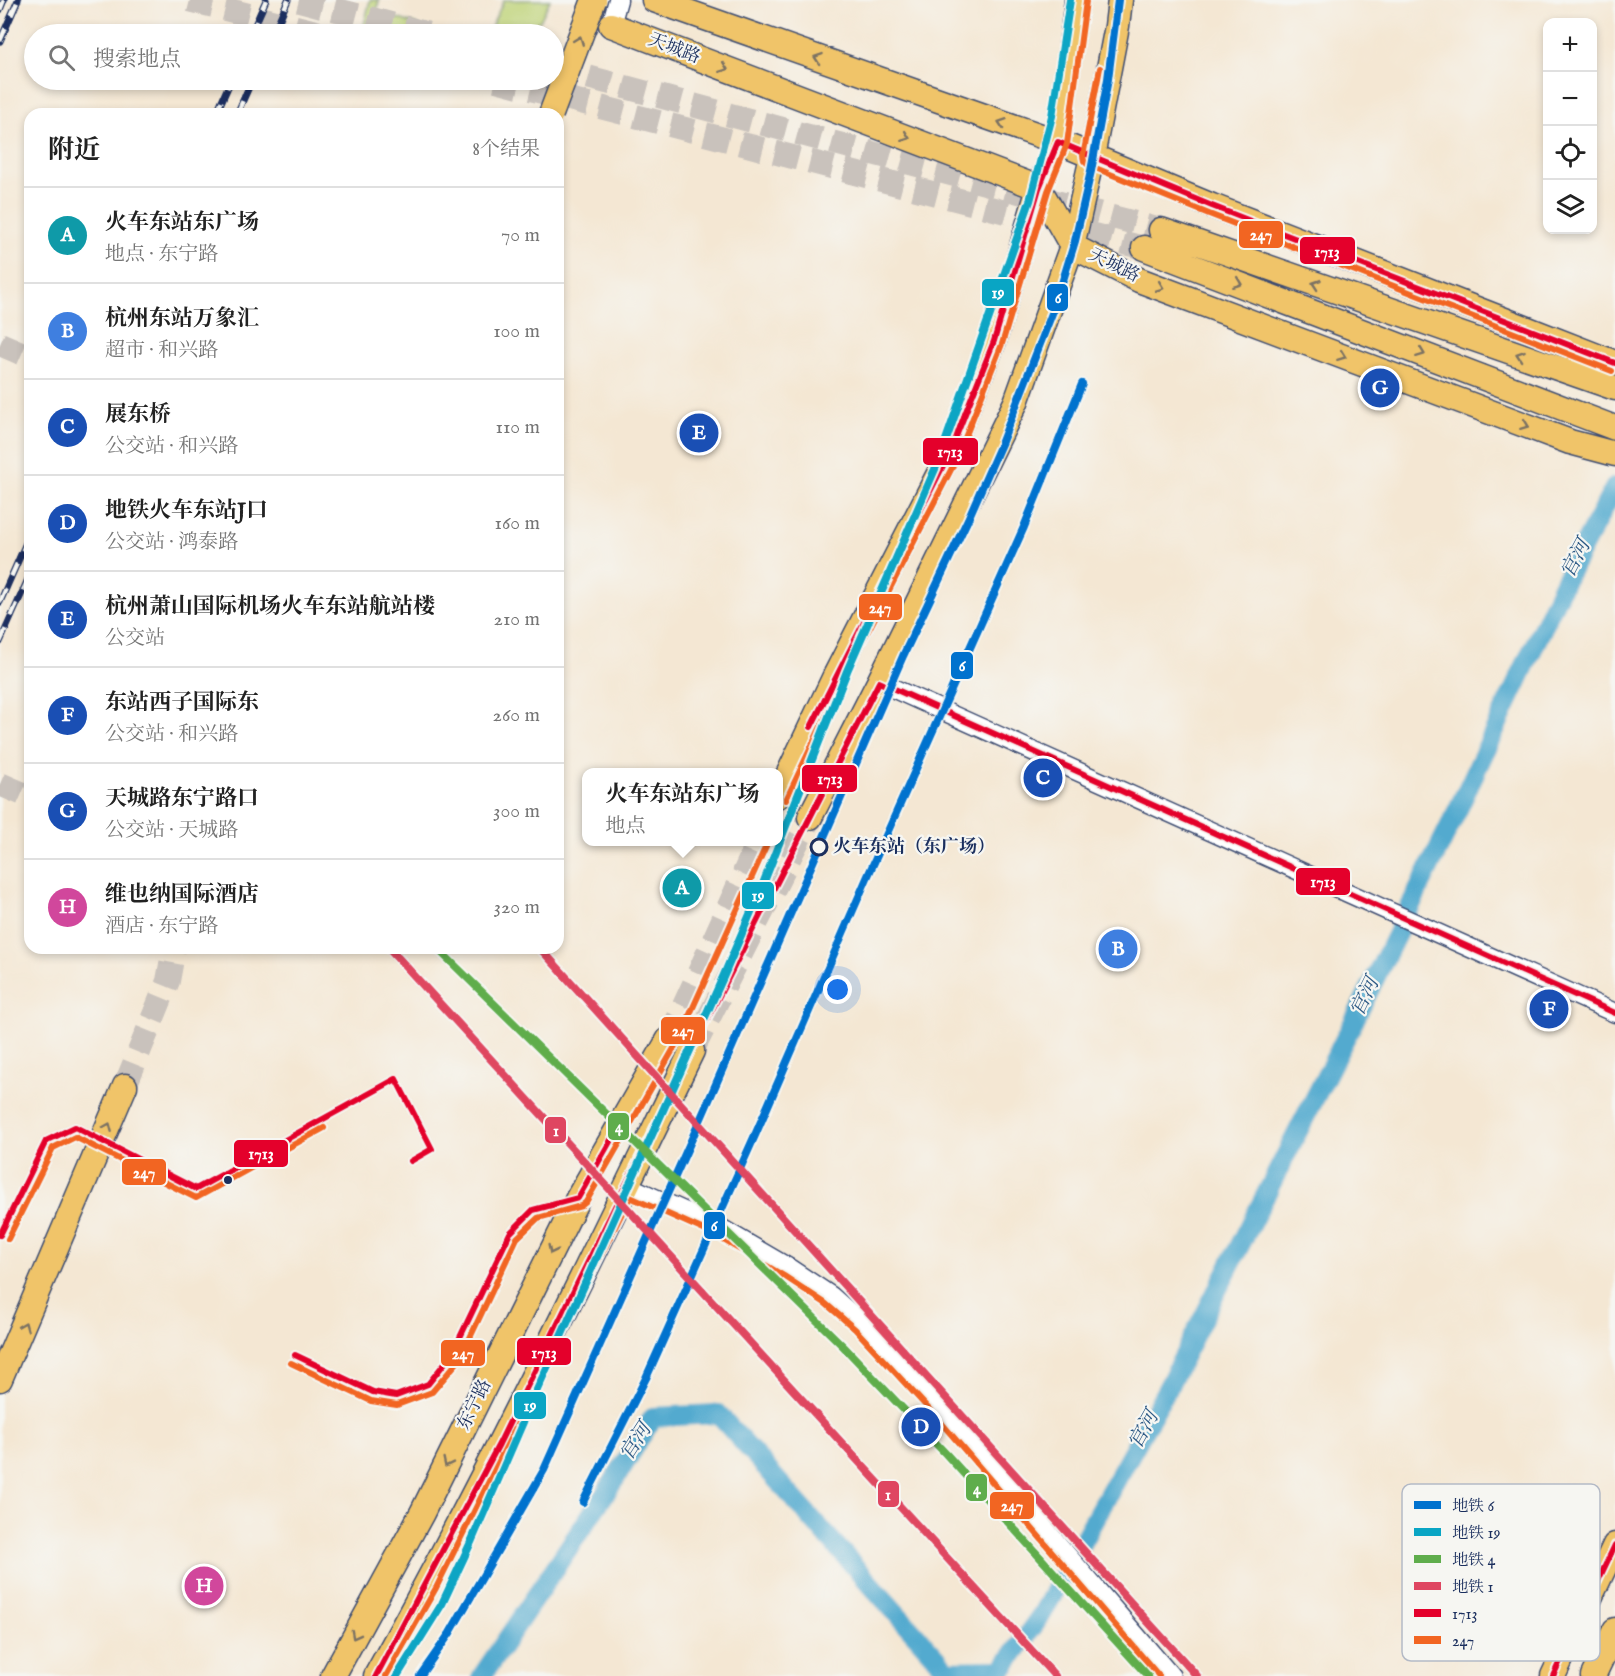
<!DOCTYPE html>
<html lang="zh">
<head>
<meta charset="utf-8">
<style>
	body { margin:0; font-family:"IM FELL English","Noto Serif SC",serif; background:#f6f6f6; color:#222 }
	.controls { position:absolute; right:18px; top:18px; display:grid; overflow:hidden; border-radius:12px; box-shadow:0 3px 9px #0003 }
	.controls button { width:54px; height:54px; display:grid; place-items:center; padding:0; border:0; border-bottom:2px solid #e0e0e0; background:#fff; color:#222; font:30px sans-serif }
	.you { position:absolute; left:838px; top:990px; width:21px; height:21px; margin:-15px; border:4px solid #fff; border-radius:50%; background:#1a73e8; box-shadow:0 0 0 9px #1a73e833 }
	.badge { display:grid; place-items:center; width:39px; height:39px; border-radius:50%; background:#c8321e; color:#fff; font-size:20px; font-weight:700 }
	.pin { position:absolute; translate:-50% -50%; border:3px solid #fff; box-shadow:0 2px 6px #0006 }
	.popup { position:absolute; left:582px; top:768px; width:201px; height:78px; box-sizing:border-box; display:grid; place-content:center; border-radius:12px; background:#fff; filter:drop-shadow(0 2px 4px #0005); font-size:20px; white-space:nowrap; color:#767676 }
	.popup b { font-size:22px; color:#222 }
	.popup::after { content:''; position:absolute; left:50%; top:100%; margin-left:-12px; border:12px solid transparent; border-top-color:#fff }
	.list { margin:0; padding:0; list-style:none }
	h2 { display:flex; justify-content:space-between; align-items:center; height:78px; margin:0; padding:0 24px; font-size:26px }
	h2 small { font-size:20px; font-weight:400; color:#767676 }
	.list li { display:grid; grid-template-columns:39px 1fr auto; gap:18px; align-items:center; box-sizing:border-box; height:96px; padding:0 24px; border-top:2px solid #e0e0e0 }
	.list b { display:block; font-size:22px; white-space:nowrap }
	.list p { margin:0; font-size:20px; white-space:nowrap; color:#767676 }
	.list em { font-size:20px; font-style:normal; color:#767676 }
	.icon { flex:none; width:33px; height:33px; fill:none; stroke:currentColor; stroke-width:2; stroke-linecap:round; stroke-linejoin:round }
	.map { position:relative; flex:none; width:1615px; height:1676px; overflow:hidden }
	.search { position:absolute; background:#fff; box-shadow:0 3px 9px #0003; left:24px; top:24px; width:540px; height:66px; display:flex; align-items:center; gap:15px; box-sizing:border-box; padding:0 21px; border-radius:33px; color:#767676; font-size:22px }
	.panel { position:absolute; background:#fff; box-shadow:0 3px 9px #0003; left:24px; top:108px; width:540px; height:846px; border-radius:18px }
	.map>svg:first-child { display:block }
</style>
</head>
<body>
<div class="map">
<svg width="1615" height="1676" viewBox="0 0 1615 1676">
	<rect width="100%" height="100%" fill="#f6f6f2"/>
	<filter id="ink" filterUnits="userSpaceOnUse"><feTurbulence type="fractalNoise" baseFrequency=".0167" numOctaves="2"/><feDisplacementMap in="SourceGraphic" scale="12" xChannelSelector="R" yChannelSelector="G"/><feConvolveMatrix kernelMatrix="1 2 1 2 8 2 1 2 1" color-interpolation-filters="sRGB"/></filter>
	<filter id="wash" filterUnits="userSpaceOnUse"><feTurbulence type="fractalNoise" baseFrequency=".008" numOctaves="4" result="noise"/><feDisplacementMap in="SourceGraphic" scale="24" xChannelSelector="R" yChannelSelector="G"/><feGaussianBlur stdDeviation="1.35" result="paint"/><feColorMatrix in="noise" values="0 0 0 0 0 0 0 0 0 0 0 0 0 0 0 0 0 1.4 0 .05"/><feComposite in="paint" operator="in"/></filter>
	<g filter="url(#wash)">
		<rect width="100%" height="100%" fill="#f4e7d3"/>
		<path fill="#bdd276" stroke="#6c806a" stroke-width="1.5" d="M 370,0 L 379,0 L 377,11 L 442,34 L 362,33 Z
			M 504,0 L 550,0 L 540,21 L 514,34 L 488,34 Z"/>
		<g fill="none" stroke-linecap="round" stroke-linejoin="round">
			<path stroke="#52aacf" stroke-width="20" d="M 482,1676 L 615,1479 L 653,1417 L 718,1414 L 948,1671 L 1002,1670 L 1042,1614 L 1168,1387 L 1357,1015 L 1459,807 L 1564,582 L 1615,487"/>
		</g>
	</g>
	<g filter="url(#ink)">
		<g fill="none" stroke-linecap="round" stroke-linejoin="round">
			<path stroke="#c9c2bc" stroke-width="24" stroke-dasharray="24 12" stroke-linecap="butt" d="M 190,0 L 323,34
				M 299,0 L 429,34
				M 554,68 L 1161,230
				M 496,80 L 1144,248
				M 0,344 L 30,357
				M 0,784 L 30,797
				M 669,1039 L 758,842
				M 692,1051 L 810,817
				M 125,1086 L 168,981 L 174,948"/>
			<defs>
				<path id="minor" d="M 611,25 L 618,0
					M 879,682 L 1615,1013
					M 626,1185 L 719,1227 L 789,1268 L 831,1296 L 861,1323 L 945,1413 L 1171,1676"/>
				<path id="major" d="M 654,0 L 1058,142 L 1212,206 L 1615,363
					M 611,25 L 1039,188 L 1072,246 L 1139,280 L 1570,442 L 1615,454
					M 1161,230 L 1615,388
					M 1144,248 L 1615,428
					M 778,796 L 835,676 L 949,454 L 994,341 L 1039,188 L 1058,142 L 1077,0
					M 810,817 L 879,682 L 1016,402 L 1072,246 L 1092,157 L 1117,26 L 1120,0
					M 0,1379 L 125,1086
					M 333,1676 L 422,1513 L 578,1198 L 669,1039
					M 376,1676 C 490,1472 590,1261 692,1051
					M 1553,1676 L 1615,1545
					M 1593,1676 L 1615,1630"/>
			</defs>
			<use href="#minor" stroke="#3c4b70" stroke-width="21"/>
			<use href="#major" stroke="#3c4b70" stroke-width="27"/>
			<use href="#minor" stroke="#fff" stroke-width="18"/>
			<use href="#major" stroke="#f0c469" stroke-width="24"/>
			<defs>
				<path id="rail" d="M 0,10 L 4,0
					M 251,34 L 266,0
					M 273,34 L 288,0
					M 0,41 L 18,0
					M 216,114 L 231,80
					M 237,114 L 252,80
					M 0,602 L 30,534
					M 0,642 L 30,575"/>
			</defs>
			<use href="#rail" stroke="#1b2f5e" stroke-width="7"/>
			<use href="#rail" stroke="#f6f6f2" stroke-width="4.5" stroke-dasharray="14" stroke-linecap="butt"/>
			<defs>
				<path id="major-bridge" d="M 551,114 L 594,0"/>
			</defs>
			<use href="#major-bridge" stroke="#3c4b70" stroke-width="27" stroke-linecap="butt"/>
			<use href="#major-bridge" stroke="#f0c469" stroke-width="24"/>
			<defs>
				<path id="bus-1" d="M 811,727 L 949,454 L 994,341 L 1039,188 L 1058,142 L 1212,206 L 1615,363
					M 0,1235 L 46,1141 L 75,1127 L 196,1189 L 396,1079 L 432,1149 L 411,1161
					M 295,1355 L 373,1392 L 396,1396 L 428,1384 L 452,1354 L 510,1233 L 533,1210 L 578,1198 L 620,1124
					M 376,1676 L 499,1444 L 691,1051 L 879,682 L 1615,1013
					M 1553,1676 L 1615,1545"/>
				<path id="bus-2" d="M 1100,68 L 1083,156 L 1084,161 L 1088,165 L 1209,214 L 1612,371
					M 786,800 L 843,680 L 957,458 L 1002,344 L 1048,191 L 1067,144 L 1086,1
					M 8,1239 L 53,1148 L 75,1137 L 196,1198 L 324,1128
					M 291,1363 L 371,1401 L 397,1405 L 432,1392 L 460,1359 L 517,1238 L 538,1218 L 581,1206 L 586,1202 L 677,1043 L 766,846
					M 386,1676 L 436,1588 L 630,1197 L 715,1235 L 784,1276 L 825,1303 L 855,1329 L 938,1419 L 1159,1676"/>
			</defs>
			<use href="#bus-1" stroke="#f6f6f2" stroke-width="10"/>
			<use href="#bus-2" stroke="#f6f6f2" stroke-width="10"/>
			<use href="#bus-1" stroke="#e4002b" stroke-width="6"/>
			<use href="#bus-2" stroke="#f26522" stroke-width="6"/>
			<defs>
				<path id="metro-1" d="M 583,1502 L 646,1378 L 756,1133 L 867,878 L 1024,527 L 1082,384
					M 420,1676 L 450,1633 L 544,1470 L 702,1116 L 903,656 L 968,519 L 1001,444 L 1056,303 L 1075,241 L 1091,171 L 1108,79 L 1118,0"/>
				<path id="metro-2" d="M 397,1676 L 442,1604 L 472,1540 L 536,1392 L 724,975 L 763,884 L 847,671 L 939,460 L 1030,201 L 1052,116 L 1070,0"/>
				<path id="metro-3" d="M 437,948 L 844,1347 L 946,1454 L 1148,1676"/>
				<path id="metro-4" d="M 389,948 L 1055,1676
					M 540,948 L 1197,1676"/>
			</defs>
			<use href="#metro-1" stroke="#f6f6f2" stroke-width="12"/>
			<use href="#metro-2" stroke="#f6f6f2" stroke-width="12"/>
			<use href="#metro-3" stroke="#f6f6f2" stroke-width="12"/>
			<use href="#metro-4" stroke="#f6f6f2" stroke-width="12"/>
			<use href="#metro-1" stroke="#0072ce" stroke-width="8"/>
			<use href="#metro-2" stroke="#09a5c4" stroke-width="8"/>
			<use href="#metro-3" stroke="#5fad4c" stroke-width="8"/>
			<use href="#metro-4" stroke="#df4661" stroke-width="8"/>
		</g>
		<defs><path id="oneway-chevron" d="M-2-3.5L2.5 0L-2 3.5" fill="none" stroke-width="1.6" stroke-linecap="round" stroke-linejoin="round" transform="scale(1.5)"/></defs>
		<g stroke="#7b7263">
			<use href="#oneway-chevron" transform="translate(579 40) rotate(-69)"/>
			<use href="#oneway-chevron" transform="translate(818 58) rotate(-161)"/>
			<use href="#oneway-chevron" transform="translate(724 68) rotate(21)"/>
			<use href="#oneway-chevron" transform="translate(1002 123) rotate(-161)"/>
			<use href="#oneway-chevron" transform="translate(906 137) rotate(21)"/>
			<use href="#oneway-chevron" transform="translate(1238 283) rotate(21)"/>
			<use href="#oneway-chevron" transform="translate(1316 284) rotate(-161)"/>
			<use href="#oneway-chevron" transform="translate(1160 287) rotate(21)"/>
			<use href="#oneway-chevron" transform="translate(1421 353) rotate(21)"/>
			<use href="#oneway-chevron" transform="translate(1520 355) rotate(-161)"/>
			<use href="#oneway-chevron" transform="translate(1342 356) rotate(21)"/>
			<use href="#oneway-chevron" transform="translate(1525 425) rotate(21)"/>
			<use href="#oneway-chevron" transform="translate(108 1127) rotate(-67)"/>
			<use href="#oneway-chevron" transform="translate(552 1250) rotate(116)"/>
			<use href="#oneway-chevron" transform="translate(24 1326) rotate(-67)"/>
			<use href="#oneway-chevron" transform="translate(447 1463) rotate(116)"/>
			<use href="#oneway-chevron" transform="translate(355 1635) rotate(118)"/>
		</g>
	</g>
	<circle fill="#f6f6f2" stroke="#1b2f5e" stroke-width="3" cx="819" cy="847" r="8"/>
	<circle fill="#1b2f5e" stroke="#f6f6f2" stroke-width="2" cx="228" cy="1180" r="5"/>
	<g text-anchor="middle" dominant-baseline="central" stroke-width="4.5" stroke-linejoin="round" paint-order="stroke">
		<g font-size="18" fill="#1b2f5e" stroke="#f6f6f2">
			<text transform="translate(674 49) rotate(21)">天城路</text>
			<text transform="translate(1114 266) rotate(26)">天城路</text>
			<text transform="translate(475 1405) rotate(-64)">东宁路</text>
		</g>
		<g font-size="18" font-weight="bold" fill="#1b2f5e" stroke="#f6f6f2" text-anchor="start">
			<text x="833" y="847">火车东站（东广场）</text>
		</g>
		<g font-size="20" font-style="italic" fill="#2e5a86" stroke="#f6f6f2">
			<text transform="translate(1576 559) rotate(-62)">官河</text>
			<text transform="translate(1365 997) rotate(-64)">官河</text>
			<text transform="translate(1144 1430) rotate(-61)">官河</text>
			<text transform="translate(636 1442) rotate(-57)">官河</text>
		</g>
	</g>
	<rect x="1402" y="1484" width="198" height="177" rx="9" fill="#f6f6f2" stroke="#b4bac6" stroke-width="1.5"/>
	<rect x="1414" y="1501" width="27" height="8" fill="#0072ce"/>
	<rect x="1414" y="1528" width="27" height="8" fill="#09a5c4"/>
	<rect x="1414" y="1555" width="27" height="8" fill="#5fad4c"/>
	<rect x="1414" y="1582" width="27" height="8" fill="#df4661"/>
	<rect x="1414" y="1609" width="27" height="8" fill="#e4002b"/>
	<rect x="1414" y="1636" width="27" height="8" fill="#f26522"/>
	<g font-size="16" fill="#1b2f5e">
		<text x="1452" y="1511">地铁 6</text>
		<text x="1452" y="1538">地铁 19</text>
		<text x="1452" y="1565">地铁 4</text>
		<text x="1452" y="1592">地铁 1</text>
		<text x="1452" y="1619">1713</text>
		<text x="1452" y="1646">247</text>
	</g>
	<g stroke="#f6f6f2" stroke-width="2">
		<rect x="1238" y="220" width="46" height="29" rx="6" fill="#f26522"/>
		<rect x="1299" y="236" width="57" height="29" rx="6" fill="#e4002b"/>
		<rect x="981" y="278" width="34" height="29" rx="6" fill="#09a5c4"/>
		<rect x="1046" y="283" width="23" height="29" rx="6" fill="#0072ce"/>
		<rect x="922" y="437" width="57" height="29" rx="6" fill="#e4002b"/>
		<rect x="858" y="593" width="45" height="28" rx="6" fill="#f26522"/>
		<rect x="950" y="651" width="24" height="29" rx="6" fill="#0072ce"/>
		<rect x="801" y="764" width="57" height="29" rx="6" fill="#e4002b"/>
		<rect x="1295" y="867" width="56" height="29" rx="6" fill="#e4002b"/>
		<rect x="741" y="881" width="34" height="29" rx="6" fill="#09a5c4"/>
		<rect x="660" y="1016" width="46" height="29" rx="6" fill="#f26522"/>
		<rect x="607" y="1112" width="23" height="29" rx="6" fill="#5fad4c"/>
		<rect x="544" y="1116" width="23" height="28" rx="6" fill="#df4661"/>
		<rect x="233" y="1139" width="56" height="29" rx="6" fill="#e4002b"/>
		<rect x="121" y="1158" width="46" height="28" rx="6" fill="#f26522"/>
		<rect x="703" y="1211" width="23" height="29" rx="6" fill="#0072ce"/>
		<rect x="516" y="1337" width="56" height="29" rx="6" fill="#e4002b"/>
		<rect x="440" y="1339" width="46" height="28" rx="6" fill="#f26522"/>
		<rect x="513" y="1391" width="34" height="29" rx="6" fill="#09a5c4"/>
		<rect x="965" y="1473" width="23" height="29" rx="6" fill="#5fad4c"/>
		<rect x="877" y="1480" width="23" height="28" rx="6" fill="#df4661"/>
		<rect x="989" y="1491" width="46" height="29" rx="6" fill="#f26522"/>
	</g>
	<g font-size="16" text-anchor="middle" font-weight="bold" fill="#fff">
		<text x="1261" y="240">247</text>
		<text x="1327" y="257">1713</text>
		<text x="998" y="298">19</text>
		<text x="1058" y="303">6</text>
		<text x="950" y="457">1713</text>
		<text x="880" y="613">247</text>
		<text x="962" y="671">6</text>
		<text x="830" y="784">1713</text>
		<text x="1323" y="887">1713</text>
		<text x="758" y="901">19</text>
		<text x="683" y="1036">247</text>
		<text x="619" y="1132">4</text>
		<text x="556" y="1136">1</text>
		<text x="261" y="1159">1713</text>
		<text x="144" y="1178">247</text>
		<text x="714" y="1231">6</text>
		<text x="544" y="1358">1713</text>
		<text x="463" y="1359">247</text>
		<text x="530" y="1411">19</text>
		<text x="977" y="1494">4</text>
		<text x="888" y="1500">1</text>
		<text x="1012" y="1511">247</text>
	</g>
</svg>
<div class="controls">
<button>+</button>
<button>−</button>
<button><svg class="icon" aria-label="locate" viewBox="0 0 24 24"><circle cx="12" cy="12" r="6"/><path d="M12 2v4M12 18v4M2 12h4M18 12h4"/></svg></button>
<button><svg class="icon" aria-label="layers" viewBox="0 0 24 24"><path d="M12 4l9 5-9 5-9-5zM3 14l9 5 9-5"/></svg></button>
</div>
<div class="you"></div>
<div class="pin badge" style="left:682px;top:888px;background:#0f9aa8">A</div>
<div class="popup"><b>火车东站东广场</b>地点</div>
<div class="pin badge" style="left:1118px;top:949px;background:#3f7fe0">B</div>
<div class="pin badge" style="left:1043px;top:778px;background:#1a4fb4">C</div>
<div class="pin badge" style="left:921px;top:1427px;background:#1a4fb4">D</div>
<div class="pin badge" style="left:699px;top:433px;background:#1a4fb4">E</div>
<div class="pin badge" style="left:1549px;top:1009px;background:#1a4fb4">F</div>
<div class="pin badge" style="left:1380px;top:388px;background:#1a4fb4">G</div>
<div class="pin badge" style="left:204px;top:1586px;background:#d1479c">H</div>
<div class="search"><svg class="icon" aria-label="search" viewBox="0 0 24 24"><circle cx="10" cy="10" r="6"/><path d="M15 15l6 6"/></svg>搜索地点</div>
<section class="panel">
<h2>附近<small>8个结果</small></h2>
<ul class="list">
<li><span class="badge" style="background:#0f9aa8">A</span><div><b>火车东站东广场</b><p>地点 · 东宁路</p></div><em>70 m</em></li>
<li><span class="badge" style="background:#3f7fe0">B</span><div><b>杭州东站万象汇</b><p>超市 · 和兴路</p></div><em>100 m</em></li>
<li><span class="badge" style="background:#1a4fb4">C</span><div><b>展东桥</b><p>公交站 · 和兴路</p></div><em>110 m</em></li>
<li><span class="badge" style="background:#1a4fb4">D</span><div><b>地铁火车东站J口</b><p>公交站 · 鸿泰路</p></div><em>160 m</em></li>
<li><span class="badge" style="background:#1a4fb4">E</span><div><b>杭州萧山国际机场火车东站航站楼</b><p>公交站</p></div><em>210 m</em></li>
<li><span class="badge" style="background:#1a4fb4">F</span><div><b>东站西子国际东</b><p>公交站 · 和兴路</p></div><em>260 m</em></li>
<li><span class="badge" style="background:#1a4fb4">G</span><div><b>天城路东宁路口</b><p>公交站 · 天城路</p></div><em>300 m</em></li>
<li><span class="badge" style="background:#d1479c">H</span><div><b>维也纳国际酒店</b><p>酒店 · 东宁路</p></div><em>320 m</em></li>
</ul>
</section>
</div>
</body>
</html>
